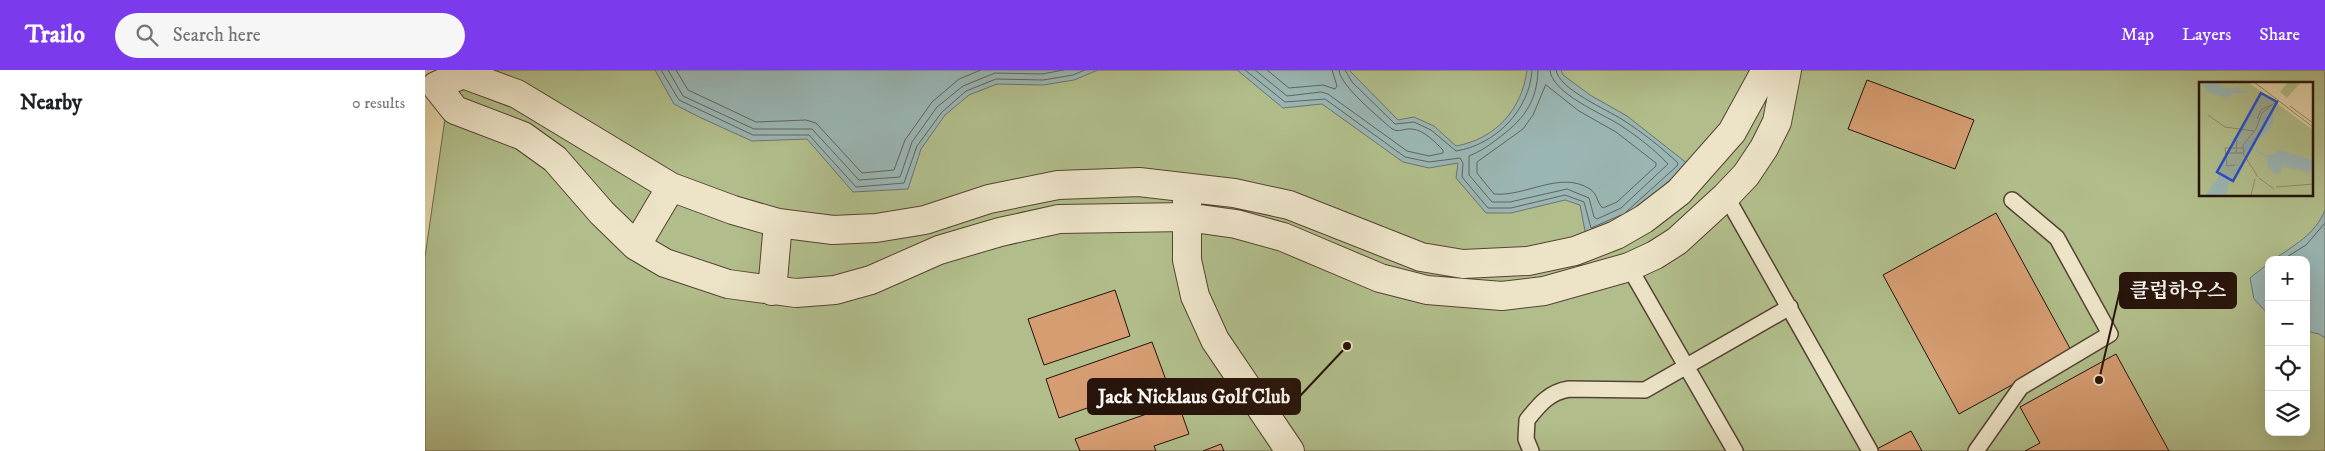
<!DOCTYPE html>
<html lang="en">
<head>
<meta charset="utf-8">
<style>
	body { margin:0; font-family:"IM FELL DW Pica","Noto Serif KR",serif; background:#f6f6f6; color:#202124 }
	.controls { position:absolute; right:15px; bottom:15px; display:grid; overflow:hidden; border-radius:10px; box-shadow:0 5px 20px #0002 }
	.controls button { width:45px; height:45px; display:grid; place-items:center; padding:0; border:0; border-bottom:1px solid #e0e0e0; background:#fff; color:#202124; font:25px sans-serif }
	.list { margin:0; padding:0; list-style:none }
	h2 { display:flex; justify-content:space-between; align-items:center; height:65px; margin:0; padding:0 20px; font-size:21px }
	h2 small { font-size:16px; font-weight:400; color:#757577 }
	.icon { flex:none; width:28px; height:28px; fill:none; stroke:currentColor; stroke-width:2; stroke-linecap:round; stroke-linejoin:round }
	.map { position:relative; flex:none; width:1900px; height:381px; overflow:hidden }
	header { display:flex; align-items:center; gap:30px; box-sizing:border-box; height:70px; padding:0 25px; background:#7c3aed; color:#fff }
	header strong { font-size:24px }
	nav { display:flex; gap:28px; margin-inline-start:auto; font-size:18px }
	.search { width:350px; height:45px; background:#f6f6f6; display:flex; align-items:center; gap:12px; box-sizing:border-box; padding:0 18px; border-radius:28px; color:#757577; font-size:19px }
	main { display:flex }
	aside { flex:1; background:#fff }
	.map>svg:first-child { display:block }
</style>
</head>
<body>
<header>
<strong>Trailo</strong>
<div class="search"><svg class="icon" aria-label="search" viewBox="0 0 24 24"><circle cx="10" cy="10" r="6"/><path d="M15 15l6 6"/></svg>Search here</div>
<nav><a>Map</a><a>Layers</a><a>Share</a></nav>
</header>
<main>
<aside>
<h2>Nearby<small>0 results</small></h2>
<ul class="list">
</ul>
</aside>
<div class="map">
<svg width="1900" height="381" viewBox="0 0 1900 381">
	<rect width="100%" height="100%" fill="#e4d5aa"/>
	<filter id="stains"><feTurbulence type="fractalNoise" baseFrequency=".004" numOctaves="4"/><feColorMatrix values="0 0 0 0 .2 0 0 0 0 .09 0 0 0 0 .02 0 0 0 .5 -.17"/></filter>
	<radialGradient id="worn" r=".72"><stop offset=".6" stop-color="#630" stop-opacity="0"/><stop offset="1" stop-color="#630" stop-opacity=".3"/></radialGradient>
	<path fill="#b1be8b" stroke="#6b684a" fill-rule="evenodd" d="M 27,0 L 1900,0 L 1900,381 L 0,381 L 0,187 ZM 1775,14 L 1886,14 L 1886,125 L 1775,125 ZM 1844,190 L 1881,190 L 1881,362 L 1844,362 Z"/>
	<path fill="#9ab6b4" stroke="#6b7470" d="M 230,0 L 673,0 L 649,10 L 618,15 L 572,14 L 544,25 L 520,45 L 496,79 L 483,119 L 428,122 L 382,69 L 327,71 L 274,47 L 249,34 Z
		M 812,0 L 924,0 L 973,50 L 989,47 L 1009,56 L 1031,76 C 1070,69 1097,40 1102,0 L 1136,0 L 1138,5 L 1165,25 L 1202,46 L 1263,94 L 1202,148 L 1161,166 L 1155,135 L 1140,130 L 1086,143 L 1061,143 L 1031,108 L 1033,93 L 1004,98 L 978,92 L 897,34 L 858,38 Z
		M 1900,140 L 1900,268 L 1894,264 L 1881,261 L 1881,190 L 1848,190 C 1869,175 1890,165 1900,140 Z
		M 1844,193 L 1844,245 L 1829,229 L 1825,208 Z"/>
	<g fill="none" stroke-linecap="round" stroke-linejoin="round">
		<path stroke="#60645e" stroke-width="1" d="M 236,0 L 254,30 L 328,65 L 384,65 L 431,117 L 479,113 L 492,76 L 517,42 L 541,21 L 571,9 L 618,10 L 648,5 L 660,0
			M 243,0 L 258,26 L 329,59 L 387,59 L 434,110 L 475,107 L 487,72 L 512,37 L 538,16 L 570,3 L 617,4 L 639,0
			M 251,0 L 263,20 L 331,52 L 381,50 L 391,53 L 437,103 L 469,100 L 480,70 L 507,32 L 534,9 L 556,0
			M 820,0 L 860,32 L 900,29 L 980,87 L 1004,92 L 1035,88 L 1038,93 L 1037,107 L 1063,138 L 1086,138 L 1140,125 L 1159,132 L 1166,158 L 1196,145
			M 830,0 L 862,26 L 896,22 L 903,24 L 982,81 L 1004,86 L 1018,83 L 1018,80 C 1010,72 999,60 987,59 C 979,58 974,63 967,59 C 954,47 915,16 914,0
			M 842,0 L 864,18 L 898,15 L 910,19 L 912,16 L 907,0
			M 920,0 L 927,12 L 970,54 L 989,52 L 1006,60 L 1031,81 C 1070,75 1105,40 1107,0
			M 1113,0 C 1112,34 1097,51 1071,70 C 1062,77 1054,82 1044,86 L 1044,105 L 1067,132 L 1085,132 L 1142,119 L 1164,128 L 1169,147 L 1172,149 L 1196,138 L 1243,94 C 1230,80 1212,66 1195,55 C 1178,44 1126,23 1125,0
			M 1131,0 C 1133,19 1183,40 1198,50 C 1217,62 1237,78 1253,93 L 1252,96 L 1201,142
			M 1121,15 L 1154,41 L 1191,62 L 1231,93 L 1231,96 L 1192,132 L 1178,138 C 1172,134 1173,124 1165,119 C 1135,100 1101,127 1069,124 L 1052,103 L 1052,92 L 1098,59 L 1108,45 Z
			M 1857,190 L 1881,175 L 1900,153"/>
	</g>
	<path fill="#d69d72" stroke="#251209" d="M 1442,10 L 1549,50 L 1530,99 L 1423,59 Z
		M 1571,143 L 1647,282 L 1534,344 L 1458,205 Z
		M 690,220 L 705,266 L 619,295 L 603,249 Z
		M 727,272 L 741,310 L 634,348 L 621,309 Z
		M 1691,284 L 1744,381 L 1600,381 L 1615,373 L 1595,337 Z
		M 753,333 L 764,364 L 729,376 L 731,381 L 655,381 L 650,369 Z
		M 1486,361 L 1497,381 L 1450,381 L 1450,380 Z
		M 796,374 L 799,381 L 778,381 Z"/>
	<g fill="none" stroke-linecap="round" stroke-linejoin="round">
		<defs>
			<path id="lane" d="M 1301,126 L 1445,381
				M 1204,197 L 1310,381
				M 1106,381 L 1101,369 L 1102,350 C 1114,335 1124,322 1144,319 L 1220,320 L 1365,237
				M 1551,381 L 1596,317 L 1685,264 L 1632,168 L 1587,130"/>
			<path id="street" d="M 1341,0 L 1307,62 L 1254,122 L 1219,149 L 1191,165 L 1150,181 L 1103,191 L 1038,194 L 996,187 L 864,135 L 809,123 L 714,112 L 633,115 L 564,129 L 500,150 L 451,158 L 408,160 L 353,153 L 308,140 L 246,117 L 92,24 L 38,4 L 11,16 L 30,40 L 98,66 L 130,89 L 177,143 L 211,176 L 240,193 L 303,214 L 371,223 L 410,220 L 446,210 L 514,180 L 575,162 L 634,149 L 761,147 L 811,154 L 858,167 L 955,208 L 1002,220 L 1077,226 L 1119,221 L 1204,197 L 1230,185 L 1252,171 L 1301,126 L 1321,105 L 1339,78 L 1352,52 L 1362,0
				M 762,128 L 762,190 L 770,226 L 790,270 L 865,381
				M 211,176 L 246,117
				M 347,221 L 353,153"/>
		</defs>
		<use href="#lane" stroke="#554331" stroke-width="18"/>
		<use href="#street" stroke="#554331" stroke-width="30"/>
		<use href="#lane" stroke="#ede4c8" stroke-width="15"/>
		<use href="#street" stroke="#ede4c8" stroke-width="28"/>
	</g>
	<g transform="translate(1774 12)">
		<rect width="114" height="114" fill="#e4d5aa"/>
		<path d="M 0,0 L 49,0 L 114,48 L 114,114 L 0,114 ZM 89,0 L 102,0 L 88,16 L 81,10 Z" fill="#b1be8b"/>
		<path d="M 1,0 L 16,1 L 30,7 L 38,5 L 49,11 L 33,11 L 28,16 L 11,11 ZM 71,30 L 74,30 L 74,41 L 68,51 L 51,61 L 51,64 L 68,74 L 82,68 L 113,78 L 114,91 L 83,84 L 81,91 L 77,92 L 69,86 L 67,75 L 53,67 L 45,70 L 47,61 L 62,51 L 64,42 L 62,37 ZM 27,91 L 30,99 L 27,112 L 6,114 L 20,94 Z" fill="#9ab6b4"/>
		<path fill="none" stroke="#98876a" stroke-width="1" d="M 55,0 L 114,45M 91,24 L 114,41M 9,33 L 26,45 L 55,49M 58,37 L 62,28 L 72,23M 34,57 L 38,59 L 37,71M 26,71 L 44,71M 36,83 L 28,84 L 26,66 L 44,66M 59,95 L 45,73 L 44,63 L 57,47 L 63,31 L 79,18M 60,96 L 75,107M 77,105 L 114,102M 52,114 L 56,97"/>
		<path fill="#1d4ed8" fill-opacity="0.15" stroke="#1d4ed8" stroke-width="2.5" d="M 62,11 L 78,20 L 34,99 L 18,90 Z"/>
		<rect width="114" height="114" fill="none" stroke="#251209" stroke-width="2.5"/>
	</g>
	<path fill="none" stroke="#251209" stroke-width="2" d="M1674 310L1695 220M922 276L875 326"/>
	<g fill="#251209" stroke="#ede4c8" stroke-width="2">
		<circle cx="1674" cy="310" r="5"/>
		<circle cx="922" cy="276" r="5"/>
	</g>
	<g fill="#251209" stroke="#251209" stroke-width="2">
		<rect x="1695" y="203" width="116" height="35" rx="5"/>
		<rect x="663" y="309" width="212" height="35" rx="5"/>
	</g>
	<g font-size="20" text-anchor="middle" font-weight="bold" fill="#fff">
		<text x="1753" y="227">클럽하우스</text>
		<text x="769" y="333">Jack Nicklaus Golf Club</text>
	</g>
	<rect width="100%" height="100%" filter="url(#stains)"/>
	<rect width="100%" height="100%" fill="url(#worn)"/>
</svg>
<div class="controls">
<button>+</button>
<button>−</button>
<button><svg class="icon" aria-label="locate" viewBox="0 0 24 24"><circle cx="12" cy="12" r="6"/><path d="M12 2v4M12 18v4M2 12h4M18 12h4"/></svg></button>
<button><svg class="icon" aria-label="layers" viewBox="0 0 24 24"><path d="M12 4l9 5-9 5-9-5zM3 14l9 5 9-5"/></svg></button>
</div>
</div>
</main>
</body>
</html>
